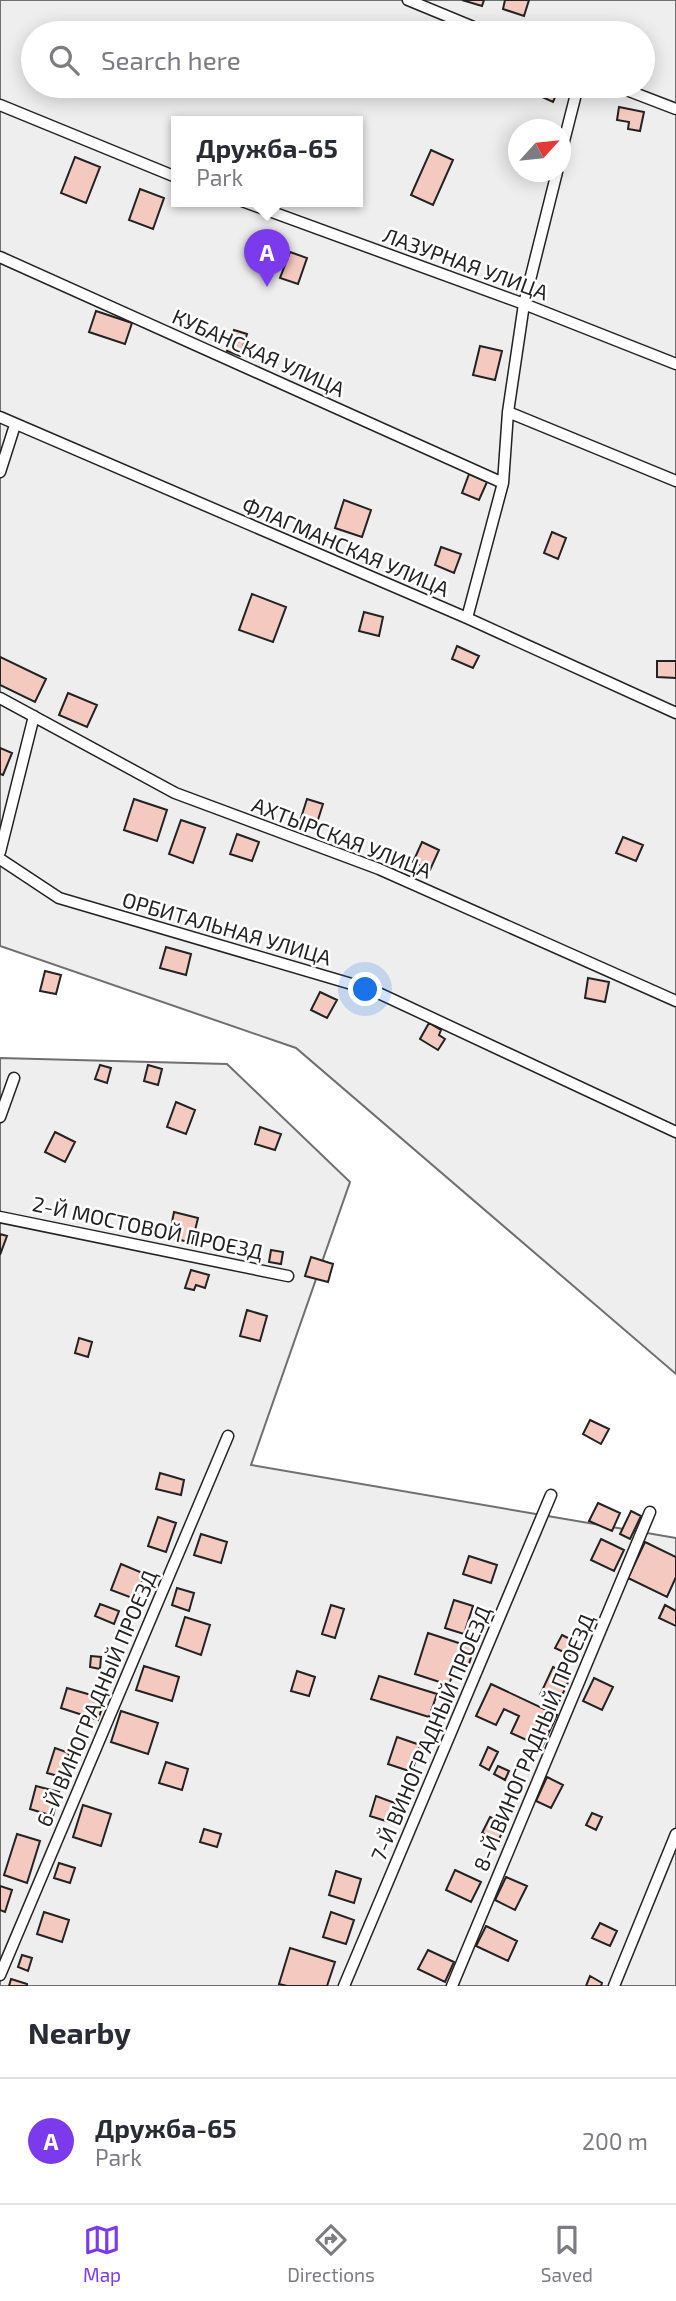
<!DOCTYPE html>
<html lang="en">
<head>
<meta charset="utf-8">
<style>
	body { margin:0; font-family:"Exo 2",sans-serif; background:#f2f2f3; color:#2b2b33 }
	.compass { position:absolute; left:508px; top:119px; width:63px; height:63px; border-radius:50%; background:#fff; box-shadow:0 4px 18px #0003; rotate:63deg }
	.you { position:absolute; left:366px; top:990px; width:24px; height:24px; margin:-18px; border:5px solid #fff; border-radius:50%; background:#1a73e8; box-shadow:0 0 0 10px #1a73e833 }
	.badge { display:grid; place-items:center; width:46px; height:46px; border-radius:50%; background:#7c3aed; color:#fff; font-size:23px; font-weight:700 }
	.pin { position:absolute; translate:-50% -58px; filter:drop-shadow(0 2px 4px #0008) }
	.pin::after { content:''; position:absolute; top:37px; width:24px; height:21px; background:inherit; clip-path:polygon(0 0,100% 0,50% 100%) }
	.popup { position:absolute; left:171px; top:116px; width:192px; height:91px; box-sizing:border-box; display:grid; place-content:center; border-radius:0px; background:#fff; filter:drop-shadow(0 2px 5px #0005); font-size:23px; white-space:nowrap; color:#7c7c81 }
	.popup b { font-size:26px; color:#2b2b33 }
	.popup::after { content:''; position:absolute; left:50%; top:100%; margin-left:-14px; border:14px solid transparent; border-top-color:#fff }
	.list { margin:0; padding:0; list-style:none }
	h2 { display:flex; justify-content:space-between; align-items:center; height:91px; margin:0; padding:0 28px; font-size:30px }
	h2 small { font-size:23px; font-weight:400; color:#7c7c81 }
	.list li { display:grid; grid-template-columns:46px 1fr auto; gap:21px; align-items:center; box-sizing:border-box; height:126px; padding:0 28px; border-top:2px solid #e1e1e2 }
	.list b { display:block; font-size:26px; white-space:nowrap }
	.list p { margin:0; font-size:23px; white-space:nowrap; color:#7c7c81 }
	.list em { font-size:23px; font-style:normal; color:#7c7c81 }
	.icon { flex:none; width:38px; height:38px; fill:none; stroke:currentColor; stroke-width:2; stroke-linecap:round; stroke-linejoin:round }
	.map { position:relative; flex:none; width:676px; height:1986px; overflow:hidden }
	.search { position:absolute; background:#fff; box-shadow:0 4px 18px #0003; left:21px; right:21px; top:21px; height:77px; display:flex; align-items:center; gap:18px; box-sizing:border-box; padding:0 24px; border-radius:38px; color:#7c7c81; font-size:26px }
	.sheet { height:217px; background:#fff }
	nav { display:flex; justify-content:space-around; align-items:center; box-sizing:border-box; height:98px; border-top:2px solid #e1e1e2; background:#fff; font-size:19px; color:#7c7c81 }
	nav a { display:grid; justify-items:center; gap:4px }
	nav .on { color:#7c3aed }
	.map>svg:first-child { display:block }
</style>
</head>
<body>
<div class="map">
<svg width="676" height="1986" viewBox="0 0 676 1986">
	<rect width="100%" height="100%" fill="#fff"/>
	<path fill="#eee" stroke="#6f6f6f" stroke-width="2" fill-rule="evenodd" d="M 0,0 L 676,0 L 676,1374 L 296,1048 L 0,946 ZM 33,33 L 643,33 L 643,86 L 33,86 ZM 176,121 L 358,121 L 358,201 L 176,201 ZM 518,130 L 560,130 L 560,172 L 518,172 Z
		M 0,1058 L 227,1064 L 350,1182 L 251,1465 L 676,1538 L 676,1986 L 0,1986 Z"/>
	<path fill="#f3c9c0" stroke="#222" stroke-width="2" d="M 462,0 L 484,0 L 482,6 Z
		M 505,0 L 529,0 L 524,16 L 503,9 Z
		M 531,86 L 560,86 L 553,102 L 529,91 Z
		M 619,107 L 644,112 L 640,131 L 628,129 L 629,122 L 617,120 Z
		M 431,150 L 453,160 L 433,205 L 411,195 Z
		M 75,157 L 100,167 L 86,203 L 61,193 Z
		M 140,189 L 164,198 L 153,229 L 129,220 Z
		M 290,252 L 307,258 L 298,284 L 280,278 Z
		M 96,311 L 132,323 L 125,344 L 89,332 Z
		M 234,330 L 247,334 L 240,356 L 227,351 Z
		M 480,346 L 502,351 L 495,380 L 473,375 Z
		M 469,474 L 487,482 L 479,500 L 462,493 Z
		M 344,500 L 371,510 L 362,537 L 335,528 Z
		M 552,532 L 566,538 L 558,559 L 544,553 Z
		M 441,547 L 461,554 L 454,573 L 435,565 Z
		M 252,594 L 286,607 L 273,642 L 239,630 Z
		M 364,612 L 383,617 L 379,636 L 359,631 Z
		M 457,646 L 479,656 L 473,668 L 452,659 Z
		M 0,657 L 46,679 L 35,702 L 0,685 Z
		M 657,661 L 676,661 L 676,678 L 657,677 Z
		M 68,693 L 97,705 L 87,727 L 59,715 Z
		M 0,748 L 12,753 L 3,775 L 0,774 Z
		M 134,799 L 167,810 L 157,841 L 124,830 Z
		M 307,799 L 323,804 L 316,826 L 300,821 Z
		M 181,820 L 205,828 L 193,863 L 169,854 Z
		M 237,834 L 259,842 L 252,861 L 230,854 Z
		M 623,837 L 643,845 L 636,861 L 616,853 Z
		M 422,842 L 439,850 L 430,870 L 413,862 Z
		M 166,947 L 191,954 L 186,975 L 160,968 Z
		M 45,971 L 61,975 L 56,994 L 40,991 Z
		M 588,978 L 609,982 L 605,1002 L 585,998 Z
		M 320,992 L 337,1000 L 327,1018 L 311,1010 Z
		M 429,1023 L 441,1030 L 439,1035 L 445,1039 L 438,1050 L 420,1039 Z
		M 100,1065 L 111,1068 L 107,1083 L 95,1079 Z
		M 148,1065 L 162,1069 L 158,1085 L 144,1081 Z
		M 176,1102 L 195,1110 L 186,1134 L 167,1127 Z
		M 260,1127 L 281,1134 L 275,1150 L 255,1144 Z
		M 55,1132 L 75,1142 L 65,1162 L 45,1152 Z
		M 174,1212 L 198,1218 L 192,1243 L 169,1237 Z
		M 0,1234 L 7,1236 L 0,1255 Z
		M 271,1250 L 283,1252 L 281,1264 L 269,1262 Z
		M 311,1257 L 333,1264 L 328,1282 L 305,1276 Z
		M 191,1270 L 209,1275 L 205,1288 L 196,1285 L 194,1290 L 185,1288 Z
		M 247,1310 L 267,1316 L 260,1341 L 240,1336 Z
		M 79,1338 L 92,1342 L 88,1357 L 75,1353 Z
		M 590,1420 L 609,1429 L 601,1444 L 583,1434 Z
		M 160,1473 L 184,1480 L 181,1495 L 156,1489 Z
		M 598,1503 L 620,1513 L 612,1531 L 589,1521 Z
		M 631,1511 L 641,1516 L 630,1539 L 620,1534 Z
		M 158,1517 L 176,1523 L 166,1552 L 148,1546 Z
		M 201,1534 L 227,1542 L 221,1563 L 194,1555 Z
		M 601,1539 L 624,1550 L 614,1571 L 591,1560 Z
		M 645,1542 L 676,1557 L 676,1577 L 667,1597 L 628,1578 Z
		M 469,1556 L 497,1565 L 491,1583 L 463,1574 Z
		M 121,1564 L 145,1574 L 135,1599 L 111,1590 Z
		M 177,1588 L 194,1593 L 189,1611 L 172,1605 Z
		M 454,1600 L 473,1606 L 464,1634 L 445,1628 Z
		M 100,1604 L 119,1611 L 114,1624 L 95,1616 Z
		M 331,1605 L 344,1609 L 335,1638 L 322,1634 Z
		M 665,1605 L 676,1611 L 676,1626 L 659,1618 Z
		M 185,1617 L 210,1625 L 201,1655 L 176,1646 Z
		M 428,1633 L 474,1648 L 468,1667 L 456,1663 L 449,1685 L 415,1674 Z
		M 562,1635 L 576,1642 L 570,1655 L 555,1648 Z
		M 91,1656 L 101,1657 L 100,1669 L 90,1667 Z
		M 144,1666 L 179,1677 L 172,1701 L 136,1690 Z
		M 553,1667 L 571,1676 L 558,1704 L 540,1695 Z
		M 297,1671 L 315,1677 L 309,1696 L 291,1691 Z
		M 379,1676 L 437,1694 L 429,1717 L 371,1699 Z
		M 594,1678 L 613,1687 L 602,1710 L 583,1701 Z
		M 491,1684 L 557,1715 L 542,1747 L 511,1733 L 519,1716 L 504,1709 L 496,1725 L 476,1716 Z
		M 67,1688 L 105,1699 L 98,1720 L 61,1708 Z
		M 121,1711 L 158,1723 L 148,1754 L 111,1742 Z
		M 397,1737 L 420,1745 L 412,1772 L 388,1764 Z
		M 488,1747 L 498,1752 L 489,1770 L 480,1765 Z
		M 55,1748 L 69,1753 L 62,1777 L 47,1773 Z
		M 166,1762 L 188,1769 L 182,1790 L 159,1783 Z
		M 498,1766 L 509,1771 L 505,1780 L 494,1774 Z
		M 547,1777 L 563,1785 L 551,1808 L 536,1801 Z
		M 36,1786 L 59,1792 L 53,1816 L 30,1809 Z
		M 376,1796 L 395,1803 L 389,1822 L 370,1816 Z
		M 83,1805 L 111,1814 L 101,1846 L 73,1837 Z
		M 592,1813 L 602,1817 L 596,1830 L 586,1825 Z
		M 490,1817 L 506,1825 L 498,1841 L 482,1833 Z
		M 204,1829 L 221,1834 L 217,1847 L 200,1842 Z
		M 17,1834 L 40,1841 L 27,1883 L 4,1875 Z
		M 59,1863 L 75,1868 L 70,1883 L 54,1878 Z
		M 455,1870 L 481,1882 L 471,1902 L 446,1890 Z
		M 336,1871 L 361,1879 L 354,1903 L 329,1895 Z
		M 506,1877 L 527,1886 L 515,1910 L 495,1900 Z
		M 0,1886 L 12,1890 L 5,1912 L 0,1910 Z
		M 44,1912 L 69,1920 L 62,1942 L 37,1934 Z
		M 331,1912 L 354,1920 L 346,1944 L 323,1937 Z
		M 600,1923 L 617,1931 L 610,1946 L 592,1938 Z
		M 486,1926 L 517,1941 L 508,1961 L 476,1946 Z
		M 290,1948 L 335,1962 L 327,1986 L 287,1986 L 279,1984 Z
		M 428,1950 L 454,1962 L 445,1982 L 418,1969 Z
		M 22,1955 L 32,1958 L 28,1971 L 18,1967 Z
		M 590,1976 L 602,1983 L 601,1986 L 586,1986 Z
		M 11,1979 L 27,1984 L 27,1986 L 9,1986 Z"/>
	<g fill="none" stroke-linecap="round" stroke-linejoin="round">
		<defs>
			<path id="service" d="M 408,0 L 488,33
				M 616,86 L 676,109
				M 0,105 L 176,177
				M 560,157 L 578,86
				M 242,201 L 524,304 L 676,364
				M 0,257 L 503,483
				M 508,412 L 676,481
				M 0,417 L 467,618 L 676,713
				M 0,472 L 15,425
				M 467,618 L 503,483 L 508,412 L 524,304 L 557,172
				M 0,698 L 175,793 L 379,869 L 676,1001
				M 0,852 L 34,716
				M 0,859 L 59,898 L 372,990 L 676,1132
				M 0,1117 L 14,1078
				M 0,1217 L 288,1276
				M 0,1975 L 228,1436
				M 344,1986 L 551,1495
				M 452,1986 L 650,1512
				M 614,1986 L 676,1834"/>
		</defs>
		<use href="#service" stroke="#222" stroke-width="13"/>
		<use href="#service" stroke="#fff" stroke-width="10"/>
	</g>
	<g text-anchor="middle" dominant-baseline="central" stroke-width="5" stroke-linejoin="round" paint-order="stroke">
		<g font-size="21" fill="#222" stroke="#fff">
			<text transform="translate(466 263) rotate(20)">ЛАЗУРНАЯ УЛИЦА</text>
			<text transform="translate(259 352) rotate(24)">КУБАНСКАЯ УЛИЦА</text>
			<text transform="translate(346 546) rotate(23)">ФЛАГМАНСКАЯ УЛИЦА</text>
			<text transform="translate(342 837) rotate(21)">АХТЫРСКАЯ УЛИЦА</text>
			<text transform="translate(227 928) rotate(16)">ОРБИТАЛЬНАЯ УЛИЦА</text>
			<text transform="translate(148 1227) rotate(12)">2-Й МОСТОВОЙ ПРОЕЗД</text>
			<text transform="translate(96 1698) rotate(-67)">6-Й ВИНОГРАДНЫЙ ПРОЕЗД</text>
			<text transform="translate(430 1733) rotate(-67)">7-Й ВИНОГРАДНЫЙ ПРОЕЗД</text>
			<text transform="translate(533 1742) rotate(-67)">8-Й ВИНОГРАДНЫЙ ПРОЕЗД</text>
		</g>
	</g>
</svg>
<svg class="compass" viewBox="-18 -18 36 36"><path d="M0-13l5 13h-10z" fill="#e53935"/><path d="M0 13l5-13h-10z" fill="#7c7c81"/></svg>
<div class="you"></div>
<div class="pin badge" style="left:267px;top:287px">A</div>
<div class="popup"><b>Дружба-65</b>Park</div>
<div class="search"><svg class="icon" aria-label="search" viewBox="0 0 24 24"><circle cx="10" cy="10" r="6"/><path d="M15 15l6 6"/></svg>Search here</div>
</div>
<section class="sheet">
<h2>Nearby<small></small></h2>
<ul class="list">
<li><span class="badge">A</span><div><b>Дружба-65</b><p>Park</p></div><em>200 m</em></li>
</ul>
</section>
<nav>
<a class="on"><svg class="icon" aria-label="map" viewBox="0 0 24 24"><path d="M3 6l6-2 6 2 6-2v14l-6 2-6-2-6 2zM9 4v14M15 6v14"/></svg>Map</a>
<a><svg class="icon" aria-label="directions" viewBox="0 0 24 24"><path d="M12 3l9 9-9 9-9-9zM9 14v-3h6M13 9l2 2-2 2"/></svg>Directions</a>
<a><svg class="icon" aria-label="saved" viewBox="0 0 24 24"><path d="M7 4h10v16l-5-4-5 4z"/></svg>Saved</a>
</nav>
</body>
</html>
